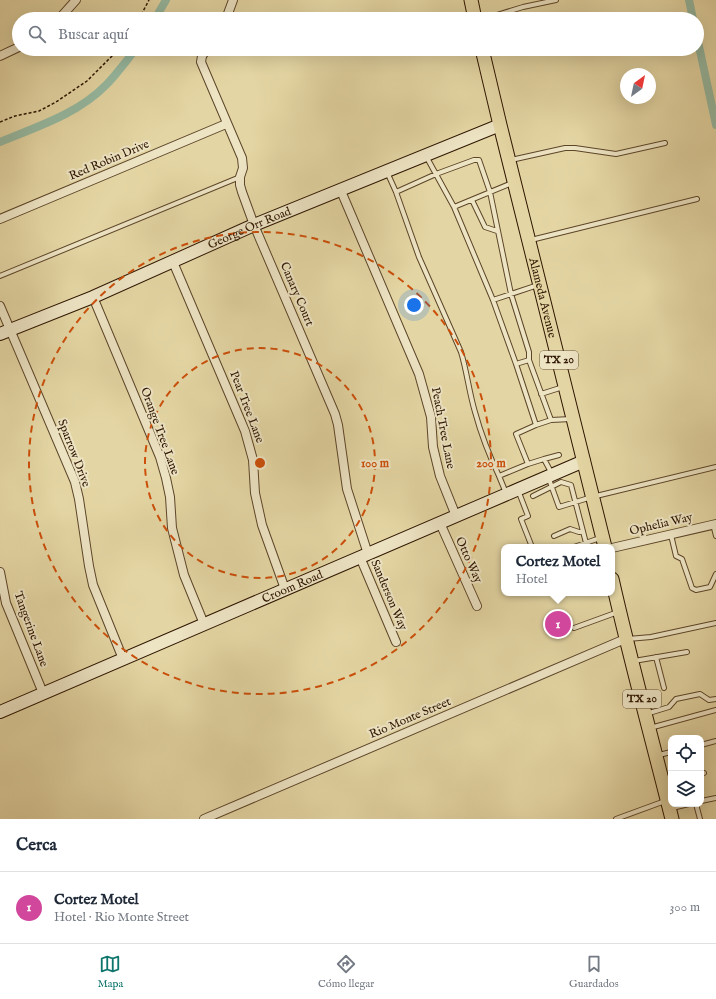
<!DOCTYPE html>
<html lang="es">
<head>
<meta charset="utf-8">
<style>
	body { margin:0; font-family:"IM FELL English",serif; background:#f6f6f7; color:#1f2937 }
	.controls { position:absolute; right:12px; bottom:12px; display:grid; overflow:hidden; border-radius:8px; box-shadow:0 4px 16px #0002 }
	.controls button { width:36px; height:36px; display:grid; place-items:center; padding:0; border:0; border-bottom:1px solid #e0e1e3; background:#fff; color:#1f2937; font:20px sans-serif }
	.compass { position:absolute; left:620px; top:68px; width:36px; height:36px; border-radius:50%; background:#fff; box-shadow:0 4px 16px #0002; rotate:33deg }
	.you { position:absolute; left:414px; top:305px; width:14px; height:14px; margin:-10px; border:3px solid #fff; border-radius:50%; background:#1a73e8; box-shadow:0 0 0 6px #1a73e833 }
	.badge { display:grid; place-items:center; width:26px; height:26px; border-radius:50%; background:#0f766e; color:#fff; font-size:13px; font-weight:700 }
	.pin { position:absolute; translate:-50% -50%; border:2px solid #fff; box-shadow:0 1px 4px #0006 }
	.popup { position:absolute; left:501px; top:544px; width:114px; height:52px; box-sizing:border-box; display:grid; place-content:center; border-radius:8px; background:#fff; filter:drop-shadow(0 1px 3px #0005); font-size:13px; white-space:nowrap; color:#747a83 }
	.popup b { font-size:15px; color:#1f2937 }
	.popup::after { content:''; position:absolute; left:50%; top:100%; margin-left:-8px; border:8px solid transparent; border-top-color:#fff }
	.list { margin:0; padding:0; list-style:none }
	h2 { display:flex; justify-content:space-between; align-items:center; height:52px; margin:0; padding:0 16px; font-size:17px }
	h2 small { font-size:13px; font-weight:400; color:#747a83 }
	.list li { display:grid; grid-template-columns:26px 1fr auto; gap:12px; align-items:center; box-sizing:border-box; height:72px; padding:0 16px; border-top:1px solid #e0e1e3 }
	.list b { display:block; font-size:15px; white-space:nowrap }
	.list p { margin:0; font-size:13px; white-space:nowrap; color:#747a83 }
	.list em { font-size:13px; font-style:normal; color:#747a83 }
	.icon { flex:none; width:22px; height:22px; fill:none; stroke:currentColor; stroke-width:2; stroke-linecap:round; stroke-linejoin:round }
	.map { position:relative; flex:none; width:716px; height:819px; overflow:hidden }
	.search { position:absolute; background:#fff; box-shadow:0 4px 16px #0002; left:12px; right:12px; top:12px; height:44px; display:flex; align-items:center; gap:10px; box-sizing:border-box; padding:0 14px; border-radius:22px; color:#747a83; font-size:15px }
	.sheet { height:124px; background:#fff }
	nav { display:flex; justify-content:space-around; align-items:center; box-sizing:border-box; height:56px; border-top:1px solid #e0e1e3; background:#fff; font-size:11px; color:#747a83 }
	nav a { display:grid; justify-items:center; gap:2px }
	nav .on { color:#0f766e }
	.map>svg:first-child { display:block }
</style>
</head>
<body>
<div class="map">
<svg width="716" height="819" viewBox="0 0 716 819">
	<rect width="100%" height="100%" fill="#e4d6a4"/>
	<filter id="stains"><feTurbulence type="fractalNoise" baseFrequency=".005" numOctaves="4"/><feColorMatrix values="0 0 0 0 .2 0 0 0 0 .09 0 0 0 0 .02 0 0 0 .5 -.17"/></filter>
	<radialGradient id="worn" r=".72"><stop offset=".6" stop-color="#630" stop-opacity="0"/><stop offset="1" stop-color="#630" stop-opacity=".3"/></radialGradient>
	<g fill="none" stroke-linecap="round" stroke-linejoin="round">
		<path stroke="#96baa2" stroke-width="8" d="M 689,0 L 693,19
			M 155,19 L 166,0
			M 697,37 L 716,125
			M 0,142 C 36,127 78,114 106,85 C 117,74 126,61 136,49"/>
		<defs>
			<path id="lane" d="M 484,19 L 523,7 L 556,0
				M 426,156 L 454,207
				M 511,160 L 565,148 L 575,148 L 616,154 L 665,143
				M 387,172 L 396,192 L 436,174 L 474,160 L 479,160 L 490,192 L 511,294 L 529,352 L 529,360 L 551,420
				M 512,183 L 454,207 L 493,300 L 538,285
				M 396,192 L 419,257 L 461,352 C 467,372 469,392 475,412 C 481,434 489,455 499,476
				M 472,200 L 485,227 L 497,231
				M 531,240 L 697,199
				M 0,276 L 240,177
				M 493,300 L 516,364 L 536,425 L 516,434 L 528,464 L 499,476 L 506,493
				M 516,364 L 529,360
				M 541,394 L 563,387
				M 536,425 L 551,420 L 571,419
				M 544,459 L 559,455
				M 528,464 L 544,459 L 552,474 L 550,482 L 559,507 L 592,497 L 716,467
				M 518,490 L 528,516 L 521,519 L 532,547
				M 533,496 L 561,482 L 571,485 L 586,543
				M 713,524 L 716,536
				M 671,535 L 676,556 L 682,559 L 692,588 L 696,590 L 710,587 L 716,574
				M 554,536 L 570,529 L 579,532 L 583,531
				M 574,547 L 600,538
				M 574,628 L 618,612
				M 628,639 L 651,637 L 716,623
				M 656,657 L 664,688
				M 634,661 L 687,652
				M 646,714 L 669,707 L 676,699 L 700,694 L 709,700 L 716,699
				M 650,728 L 716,710
				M 701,745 L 716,741
				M 659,755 L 671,752
				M 701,774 L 704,773
				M 701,801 L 716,798
				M 696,804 L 700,819
				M 672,808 L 689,804
				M 616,819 L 665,801"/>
			<path id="street" d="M 59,19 L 76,0
				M 226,19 L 233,0
				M 207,49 L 202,56 L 201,62 L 242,158 L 243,168 L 240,177 L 240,185 L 242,192 L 254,225 L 335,414 L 338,425 L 347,489 L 368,554
				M 0,56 L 19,47
				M 341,191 L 419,374 L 431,417 L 433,447 L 440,476 L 456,516
				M 0,219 L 226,124
				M 173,262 L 245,431 L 253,460 L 255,493 L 262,525 L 285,589
				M 93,297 L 160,457 L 166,478 L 170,497 L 172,528 L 184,575 L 204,624
				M 0,306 L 75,482 L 79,499 L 89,566 L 93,585 L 123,659
				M 440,523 L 477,606
				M 612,548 L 716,524
				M 360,557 L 396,642
				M 0,572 L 6,603 L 43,693
				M 204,819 L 625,639"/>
			<g id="secondary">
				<path id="s1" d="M 0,334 L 93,297 L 254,225 L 500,125"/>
				<path id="s2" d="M 0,712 L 584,461"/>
			</g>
			<g id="primary">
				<path d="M 471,0 L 475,19"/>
				<path id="s3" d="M 482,49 L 500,125 L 605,547"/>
				<path d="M 612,579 C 630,659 652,739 672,819"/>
			</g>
		</defs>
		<use href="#lane" stroke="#5c4529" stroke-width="6"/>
		<use href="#street" stroke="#5c4529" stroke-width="10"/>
		<use href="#secondary" stroke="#2e1500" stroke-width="14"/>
		<use href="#primary" stroke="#2e1500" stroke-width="15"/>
		<path stroke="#2e1500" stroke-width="1.5" stroke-dasharray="3 2" stroke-linecap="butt" d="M 139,19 L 149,0
			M 0,122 L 15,116 L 39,111 L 56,102 L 87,81 L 119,49"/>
		<use href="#lane" stroke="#ede4c4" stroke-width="4"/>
		<use href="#street" stroke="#ede4c4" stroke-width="8"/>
		<use href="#secondary" stroke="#ede4c4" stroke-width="12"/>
		<use href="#primary" stroke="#e4d6a4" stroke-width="13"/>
	</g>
	<g fill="none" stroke="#cc4f0a" stroke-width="2" stroke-dasharray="7 5">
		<circle cx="260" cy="463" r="115"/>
		<circle cx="260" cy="463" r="231"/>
	</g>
	<g text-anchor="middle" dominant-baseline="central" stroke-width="4" stroke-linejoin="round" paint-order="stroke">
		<g fill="#ede4c4" stroke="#67533b" stroke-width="1">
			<rect x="540" y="351" width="38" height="18" rx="3"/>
			<rect x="623" y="690" width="38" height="18" rx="3"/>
		</g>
		<g font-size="11" font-weight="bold" fill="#2e1500">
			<text x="559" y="360">TX 20</text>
			<text x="642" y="699">TX 20</text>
		</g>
		<g font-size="12" fill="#2e1500" stroke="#ede4c4">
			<text transform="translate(109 160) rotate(-23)">Red Robin Drive</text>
			<text stroke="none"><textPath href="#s1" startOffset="271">George Orr Road</textPath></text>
			<text transform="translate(297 294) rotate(67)">Canary Court</text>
			<text stroke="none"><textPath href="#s3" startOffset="256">Alameda Avenue</textPath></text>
			<text transform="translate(247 407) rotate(69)">Pear Tree Lane</text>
			<text transform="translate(443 428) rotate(79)">Peach Tree Lane</text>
			<text transform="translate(160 431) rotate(70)">Orange Tree Lane</text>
			<text transform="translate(74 453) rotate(69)">Sparrow Drive</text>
			<text transform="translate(661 524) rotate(-13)">Ophelia Way</text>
			<text transform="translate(469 560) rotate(66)">Otto Way</text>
			<text stroke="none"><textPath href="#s2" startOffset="318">Croom Road</textPath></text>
			<text transform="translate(389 595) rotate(67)">Sanderson Way</text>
			<text transform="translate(31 629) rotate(70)">Tangerine Lane</text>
			<text transform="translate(410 718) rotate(-23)">Rio Monte Street</text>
		</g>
	</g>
	<circle cx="260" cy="463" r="6" fill="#cc4f0a" stroke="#ede4c4" stroke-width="2"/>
	<g font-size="12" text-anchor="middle" font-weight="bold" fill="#cc4f0a" stroke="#ede4c4" stroke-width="4" stroke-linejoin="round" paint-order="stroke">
		<text x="375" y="467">100 m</text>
		<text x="491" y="467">200 m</text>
	</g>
	<rect width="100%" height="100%" filter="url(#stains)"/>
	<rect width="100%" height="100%" fill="url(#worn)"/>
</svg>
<div class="controls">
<button><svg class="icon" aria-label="locate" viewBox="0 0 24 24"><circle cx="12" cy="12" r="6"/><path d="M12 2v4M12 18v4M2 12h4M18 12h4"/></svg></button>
<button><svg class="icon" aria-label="layers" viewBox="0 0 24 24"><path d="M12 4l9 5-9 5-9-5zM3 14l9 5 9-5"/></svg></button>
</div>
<svg class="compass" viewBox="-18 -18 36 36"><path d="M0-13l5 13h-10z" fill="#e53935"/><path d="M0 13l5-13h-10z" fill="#747a83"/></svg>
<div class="you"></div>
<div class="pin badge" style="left:558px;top:624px;background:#d1479c">1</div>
<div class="popup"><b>Cortez Motel</b>Hotel</div>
<div class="search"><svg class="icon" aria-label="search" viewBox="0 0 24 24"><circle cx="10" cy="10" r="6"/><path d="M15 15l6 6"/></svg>Buscar aquí</div>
</div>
<section class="sheet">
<h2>Cerca<small></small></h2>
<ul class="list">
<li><span class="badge" style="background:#d1479c">1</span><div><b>Cortez Motel</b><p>Hotel · Rio Monte Street</p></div><em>300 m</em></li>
</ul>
</section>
<nav>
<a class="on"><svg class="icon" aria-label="map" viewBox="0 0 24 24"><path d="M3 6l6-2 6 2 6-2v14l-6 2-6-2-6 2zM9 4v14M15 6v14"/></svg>Mapa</a>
<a><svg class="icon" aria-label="directions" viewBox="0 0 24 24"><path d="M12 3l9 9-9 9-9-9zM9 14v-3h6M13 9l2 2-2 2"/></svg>Cómo llegar</a>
<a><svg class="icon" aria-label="saved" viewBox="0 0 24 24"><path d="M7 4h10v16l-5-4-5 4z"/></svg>Guardados</a>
</nav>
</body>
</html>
